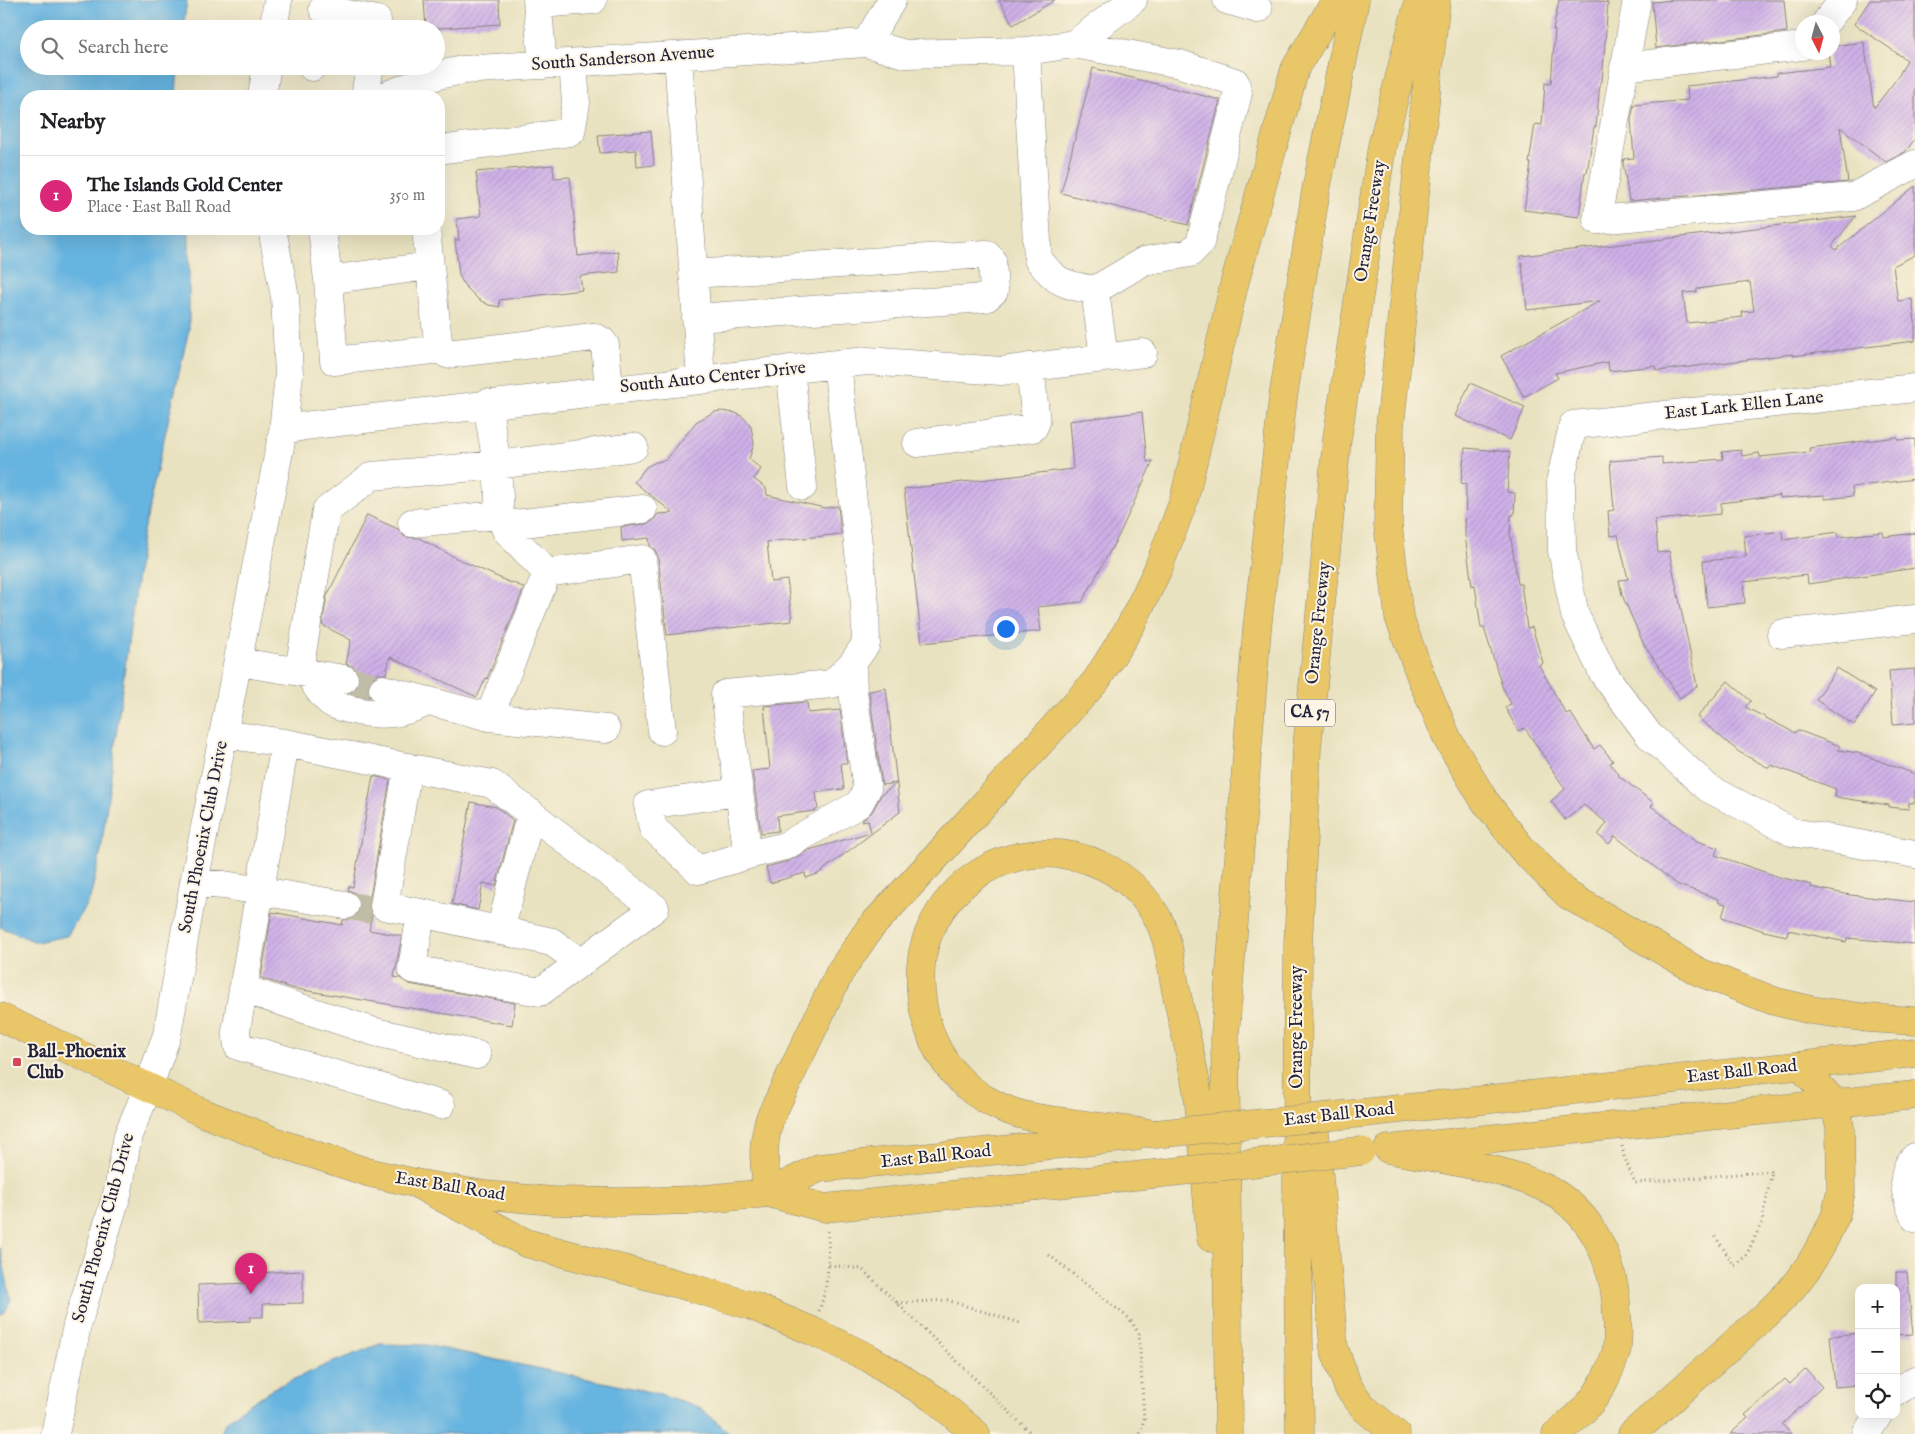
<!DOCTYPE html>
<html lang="en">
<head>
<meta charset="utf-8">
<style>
	body { margin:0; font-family:"IM FELL English",serif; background:#f2f2f2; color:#202124 }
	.controls { position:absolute; right:15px; bottom:15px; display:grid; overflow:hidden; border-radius:10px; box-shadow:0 5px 20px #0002 }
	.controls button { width:45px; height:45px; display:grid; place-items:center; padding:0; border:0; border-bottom:1px solid #e0e0e0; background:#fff; color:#202124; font:25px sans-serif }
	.compass { position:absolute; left:1795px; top:15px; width:45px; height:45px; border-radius:50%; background:#fff; box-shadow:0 5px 20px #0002; rotate:174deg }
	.you { position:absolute; left:1005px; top:628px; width:18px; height:18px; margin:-12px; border:4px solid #fff; border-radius:50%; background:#1a73e8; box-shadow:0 0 0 8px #1a73e833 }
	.badge { display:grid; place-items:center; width:32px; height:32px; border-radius:50%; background:#db2777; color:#fff; font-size:16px; font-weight:700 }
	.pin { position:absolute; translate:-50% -41px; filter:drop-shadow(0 1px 2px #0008) }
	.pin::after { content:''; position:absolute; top:26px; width:18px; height:15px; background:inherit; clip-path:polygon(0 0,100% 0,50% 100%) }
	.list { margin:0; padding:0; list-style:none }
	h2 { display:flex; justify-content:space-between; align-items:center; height:65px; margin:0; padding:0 20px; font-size:21px }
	h2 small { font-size:16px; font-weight:400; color:#757577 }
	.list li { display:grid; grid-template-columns:32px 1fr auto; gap:15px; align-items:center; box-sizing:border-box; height:80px; padding:0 20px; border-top:1px solid #e0e0e0 }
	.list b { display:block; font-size:19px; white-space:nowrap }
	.list p { margin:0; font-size:16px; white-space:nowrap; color:#757577 }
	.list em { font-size:16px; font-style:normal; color:#757577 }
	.icon { flex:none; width:28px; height:28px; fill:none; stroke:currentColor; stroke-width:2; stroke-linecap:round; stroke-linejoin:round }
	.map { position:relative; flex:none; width:1915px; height:1434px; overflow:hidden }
	.search { position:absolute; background:#fff; box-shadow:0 5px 20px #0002; left:20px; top:20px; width:425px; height:55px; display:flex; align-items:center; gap:12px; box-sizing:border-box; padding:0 18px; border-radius:28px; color:#757577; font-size:19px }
	.panel { position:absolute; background:#fff; box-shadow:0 5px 20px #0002; left:20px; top:90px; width:425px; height:145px; border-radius:20px }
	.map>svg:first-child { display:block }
</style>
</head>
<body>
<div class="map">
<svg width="1915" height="1434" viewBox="0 0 1915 1434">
	<defs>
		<pattern id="building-hatch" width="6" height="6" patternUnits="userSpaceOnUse" patternTransform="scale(1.25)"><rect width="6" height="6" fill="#cfb1e8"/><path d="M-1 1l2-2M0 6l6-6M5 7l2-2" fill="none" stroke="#b198c8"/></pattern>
	</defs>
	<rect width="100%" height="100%" fill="#fcf5e5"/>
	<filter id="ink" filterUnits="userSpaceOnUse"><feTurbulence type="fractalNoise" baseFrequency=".02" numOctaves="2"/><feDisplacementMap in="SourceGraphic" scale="10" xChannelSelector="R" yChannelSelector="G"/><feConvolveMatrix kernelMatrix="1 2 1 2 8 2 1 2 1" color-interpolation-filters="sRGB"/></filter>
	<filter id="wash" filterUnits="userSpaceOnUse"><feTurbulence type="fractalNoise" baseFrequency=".0096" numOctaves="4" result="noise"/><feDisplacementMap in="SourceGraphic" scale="20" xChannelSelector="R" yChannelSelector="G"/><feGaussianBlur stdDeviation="1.12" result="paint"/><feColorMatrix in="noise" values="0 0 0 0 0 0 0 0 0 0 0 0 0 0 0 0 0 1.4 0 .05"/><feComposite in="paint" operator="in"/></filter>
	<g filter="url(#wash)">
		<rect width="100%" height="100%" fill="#e9e2c0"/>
		<path fill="#66b4e0" stroke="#446b8e" d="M 0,0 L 187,0 L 183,29 L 29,29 L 29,66 L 178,66 L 176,96 L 26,96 L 26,229 L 189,229 L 189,329 L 142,536 L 101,851 L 90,898 L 67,936 L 36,942 L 0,927 Z
			M 0,1248 L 11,1300 L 4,1313 L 0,1314 Z
			M 380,1344 L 426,1345 L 660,1394 L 699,1407 L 731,1434 L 221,1434 L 225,1423 L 239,1411 L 276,1387 L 328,1364 Z"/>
		<g id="blocks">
			<path fill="url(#building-hatch)" fill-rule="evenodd" d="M 424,0 L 499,0 L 500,24 L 426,29 Z
				M 999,0 L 1055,0 L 1013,25 Z
				M 1559,0 L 1595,0 L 1608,3 L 1602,82 L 1600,82 L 1596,127 L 1594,127 L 1587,173 L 1585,172 L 1579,217 L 1524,210 L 1531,163 L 1529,163 L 1535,124 L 1542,125 L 1545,83 L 1551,84 L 1555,30 L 1553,30 Z
				M 1673,0 L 1784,0 L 1787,32 L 1656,48 L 1652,2 Z
				M 1870,0 L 1915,0 L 1915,139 L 1905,152 L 1886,162 L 1840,127 L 1848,182 L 1629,201 L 1623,162 L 1624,159 L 1634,158 L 1631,119 L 1634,105 L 1688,100 L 1687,86 L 1777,76 L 1777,73 L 1830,67 L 1828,52 L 1832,52 L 1832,46 L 1864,42 L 1874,108 L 1898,77 L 1907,60 L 1854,24 Z
				M 1093,68 L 1220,100 L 1188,225 L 1061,193 Z
				M 651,131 L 654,165 L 637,167 L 636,150 L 600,153 L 598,135 Z
				M 553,165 L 554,178 L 570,177 L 578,256 L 618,251 L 619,272 L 580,276 L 582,290 L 499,300 L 500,307 L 489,305 L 479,300 L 464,285 L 459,275 L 455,240 L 459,240 L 457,219 L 481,216 L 476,172 Z
				M 1915,186 L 1915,255 L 1893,266 L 1898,301 L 1912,299 L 1915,322 L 1915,341 L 1793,356 L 1793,354 L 1657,371 L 1656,366 L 1609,371 L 1608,362 L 1555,373 L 1558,378 L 1524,397 L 1501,356 L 1600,301 L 1527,310 L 1521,256 L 1856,216 L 1832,246 L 1836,250 ZM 1750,282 L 1754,311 L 1742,312 L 1743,317 L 1687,323 L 1683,293 L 1697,292 L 1697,289 Z
				M 1470,383 L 1525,407 L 1510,440 L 1455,416 Z
				M 721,411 L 736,413 L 743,417 L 751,426 L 754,444 L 749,459 L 761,469 L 754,479 L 766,488 L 767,495 L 825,508 L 838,506 L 841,534 L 767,542 L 771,582 L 787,580 L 792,621 L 667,635 L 658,557 L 655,550 L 650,546 L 649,538 L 622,541 L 621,527 L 645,524 L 653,521 L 658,514 L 673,513 L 634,482 L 646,467 L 656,462 L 666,460 L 696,422 L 714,412 Z
				M 1142,412 L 1147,462 L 1153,461 L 1119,535 L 1082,602 L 1038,607 L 1041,631 L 922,643 L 904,489 L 1073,469 L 1069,421 Z
				M 1897,437 L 1898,440 L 1915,439 L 1915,479 L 1852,487 L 1853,496 L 1825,499 L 1825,495 L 1780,498 L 1780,495 L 1721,503 L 1721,514 L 1655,520 L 1658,553 L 1669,551 L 1697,686 L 1680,698 L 1644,645 L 1622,595 L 1619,580 L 1628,579 L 1618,535 L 1610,536 L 1608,511 L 1614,510 L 1610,461 L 1662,457 L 1662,464 L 1723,459 L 1722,452 L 1741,450 L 1742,456 L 1759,453 L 1760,457 L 1810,452 L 1809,448 Z
				M 1465,448 L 1510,452 L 1507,492 L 1515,493 L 1514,515 L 1511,515 L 1510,533 L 1518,584 L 1521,584 L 1527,628 L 1532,627 L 1543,663 L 1539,665 L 1566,714 L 1570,712 L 1594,749 L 1600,745 L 1613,761 L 1610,763 L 1620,777 L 1654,803 L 1651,806 L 1697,841 L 1718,848 L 1715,855 L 1779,877 L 1812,885 L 1811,887 L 1850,895 L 1915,902 L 1915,944 L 1847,938 L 1846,942 L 1788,930 L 1787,936 L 1764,931 L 1722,917 L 1726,904 L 1718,902 L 1719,899 L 1678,885 L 1615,836 L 1609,844 L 1598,835 L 1607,823 L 1584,805 L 1565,820 L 1551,801 L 1565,789 L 1525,728 L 1518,731 L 1505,707 L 1511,704 L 1502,686 L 1484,628 L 1481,628 L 1475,585 L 1472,586 L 1465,535 L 1466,484 L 1461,483 Z
				M 367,515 L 398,529 L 405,537 L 419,538 L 456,558 L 511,583 L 512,582 L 524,588 L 487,679 L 486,678 L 477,697 L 390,657 L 386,674 L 378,674 L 372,678 L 368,685 L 368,693 L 370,697 L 350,693 L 356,688 L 359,681 L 359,674 L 354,667 L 346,664 L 351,640 L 322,625 L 327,596 Z
				M 1782,531 L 1783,540 L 1838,532 L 1838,537 L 1883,532 L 1884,537 L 1915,533 L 1915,568 L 1808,584 L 1807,575 L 1743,582 L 1745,603 L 1707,607 L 1703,561 L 1746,557 L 1744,536 Z
				M 1837,668 L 1875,692 L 1854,725 L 1816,700 Z
				M 1915,669 L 1915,723 L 1893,725 L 1889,671 Z
				M 1728,681 L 1751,701 L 1745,707 L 1795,733 L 1797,730 L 1840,746 L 1838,750 L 1858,753 L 1915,774 L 1915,803 L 1909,803 L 1908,809 L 1889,807 L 1889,805 L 1835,797 L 1836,789 L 1771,765 L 1769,768 L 1739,752 L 1697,717 Z
				M 886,688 L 900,812 L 818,874 L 806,878 L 805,873 L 770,883 L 766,867 L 789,861 L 809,850 L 871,832 L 868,820 L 861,821 L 872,812 L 881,795 L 897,783 L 882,785 L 869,691 Z
				M 807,702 L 808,713 L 840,710 L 847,763 L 841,763 L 844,789 L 816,792 L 818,809 L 814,811 L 777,816 L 778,831 L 761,833 L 752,771 L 770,769 L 764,706 Z
				M 373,776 L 390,780 L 369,903 L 369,911 L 372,915 L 369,930 L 402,936 L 394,977 L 400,978 L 409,984 L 515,1003 L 512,1025 L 291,988 L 261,978 L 272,912 L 342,925 L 343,920 L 351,919 L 357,914 L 360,907 L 360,900 L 355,893 L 348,890 L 349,886 L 353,887 Z
				M 471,802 L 496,807 L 513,820 L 496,886 L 483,883 L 478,910 L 452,904 Z
				M 303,1271 L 303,1303 L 263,1304 L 263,1317 L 250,1317 L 250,1321 L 199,1323 L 198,1285 L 249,1283 L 249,1273 Z
				M 1896,1272 L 1907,1272 L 1913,1334 L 1896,1335 Z
				M 1859,1333 L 1859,1385 L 1835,1387 L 1830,1336 Z
				M 1806,1369 L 1822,1387 L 1782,1424 L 1791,1434 L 1730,1434 L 1748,1418 L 1745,1415 L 1785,1379 L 1790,1384 Z"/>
		</g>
	</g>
	<g filter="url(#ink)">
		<use href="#blocks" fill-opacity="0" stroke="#86827e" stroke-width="1"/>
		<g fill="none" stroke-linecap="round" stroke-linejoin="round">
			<path stroke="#c1bca5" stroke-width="28" stroke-dasharray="28 14" stroke-linecap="butt" d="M 344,679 L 383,689
				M 345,905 L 373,910"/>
			<defs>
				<path id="minor" d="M 537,0 L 543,65
					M 1227,0 L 1258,9
					M 1637,0 L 1597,220 L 1853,197 L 1915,164
					M 538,4 L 593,0
					M 323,9 L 377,20
					M 1826,22 L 1843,0
					M 273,29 L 278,0
					M 866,43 L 892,0
					M 1026,51 L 1038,259 C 1057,284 1065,285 1095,290 L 1144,261 L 1190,253 L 1200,243 L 1238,93 L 1235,82 L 1180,64 L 1074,44
					M 678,56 L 701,379
					M 312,67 L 312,66
					M 1624,67 L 1802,46
					M 262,96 L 267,66
					M 365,96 L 370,66
					M 385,96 L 438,75 L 463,70 L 866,43 L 905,54 L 1026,51 L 1074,44 L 1133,0
					M 439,150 L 571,132 L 576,103 L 573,63
					M 322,229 L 328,280 L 334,361 L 442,349
					M 426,229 L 438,342 L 442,349 L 447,354 L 594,337 L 602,341 L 605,345 L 609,389
					M 693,274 L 986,254 L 992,260 L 994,291 L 986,298 L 696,318
					M 328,280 L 429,266
					M 1095,290 L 1104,358
					M 790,369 L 803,486
					M 1915,388 L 1573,425 L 1561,478 L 1562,550 L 1575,615 L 1603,673 L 1649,735 L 1708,788 L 1792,832 L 1915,854
					M 487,403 L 497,465 L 500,515 L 506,530 L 547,573 L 489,717 L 606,729
					M 283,431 L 304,426 L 837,364 L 868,361 L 1001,371 L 1143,353
					M 917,443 L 1033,428 L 1036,422 L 1030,367
					M 412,523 L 500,515
					M 506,525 L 643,509
					M 547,573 L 642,559 L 662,731
					M 1781,634 L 1915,619
					M 239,662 L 344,679
					M 299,670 L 326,511 L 372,476 L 497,465 L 634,447
					M 308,672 C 314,683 320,694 330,702 C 335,706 342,707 348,709 C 380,717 400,715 430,701
					M 383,689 L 489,717
					M 224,734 L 285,743 L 492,784 L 655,908 L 540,992 L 412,969 L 421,913 L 384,906 L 408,767
					M 285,743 L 236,1031 L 238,1046 L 441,1105
					M 738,792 L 648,805 L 653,828 L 698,870 L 748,855 L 725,694 L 832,684 L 852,664 L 866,644 L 865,604 L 837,364
					M 748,855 L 785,846 L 859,804 L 867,789 L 853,692 L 852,664
					M 194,883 L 224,885 L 345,905
					M 421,913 L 552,942 L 581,963
					M 500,931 L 531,813
					M 243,989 L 375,1032 L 477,1055
					M 1915,1157 C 1898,1173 1906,1199 1915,1218
					M 1896,1392 L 1915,1380
					M 55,1434 L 77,1325 L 118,1191 L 128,1135 L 148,1088 L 167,1035 L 194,883 L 283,431 L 289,375 L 285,297 L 272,229
					M 1866,1434 L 1878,1415"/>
				<path id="major" d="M 0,1017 L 201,1112 L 282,1144 L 367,1172 L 415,1183 L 485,1195 L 553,1201 L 620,1202 L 695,1200 L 768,1193 L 825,1208 L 1154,1174
					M 1363,1113 L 1915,1053
					M 1398,1148 L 1915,1095
					M 768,1193 L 819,1168 L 1133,1137"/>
				<path id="highway" d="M 1436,0 L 1390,426 L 1388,525 L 1399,617 L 1421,677 L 1448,740 L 1484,800 L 1523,850 L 1568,895 L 1699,972 L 1774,1001 L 1811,1010 L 1868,1018 L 1915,1021
					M 1315,1132 L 1334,1348 L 1348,1387 L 1365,1409 L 1396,1434
					M 1155,1134 C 1127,1130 1100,1127 1072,1123 C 1044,1119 1022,1118 996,1105 C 964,1090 938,1061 928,1026 C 919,999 917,962 928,935 C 967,837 1101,824 1156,915 C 1170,939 1171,969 1177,995 C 1184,1029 1193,1063 1198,1096 C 1204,1143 1206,1191 1211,1238
					M 1388,1149 C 1437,1159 1498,1166 1543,1187 C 1593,1210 1615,1263 1617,1315 C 1618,1328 1619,1344 1615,1356 C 1610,1371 1600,1391 1590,1403 C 1581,1414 1568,1425 1556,1434
					M 415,1183 L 526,1243 L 693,1288 L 752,1306 L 812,1331 L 869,1358 L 936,1400 L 976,1434
					M 768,1193 C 764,1163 761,1148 770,1118 L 840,972 L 870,928 L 937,856 L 1096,681 L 1131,625 L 1158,569 L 1184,500 L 1235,281 L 1295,69 L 1336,0
					M 1229,1434 L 1225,1035 L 1257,629 L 1283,398 L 1316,190 L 1355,0
					M 1300,1434 L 1297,1186 L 1298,945 L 1307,748 L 1337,439 L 1382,146 L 1419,0
					M 1632,1434 L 1765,1316 L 1790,1291 L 1809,1266 L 1824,1240 L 1835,1217 L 1841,1192 L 1840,1127 L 1834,1102 L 1800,1066"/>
			</defs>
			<use href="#minor" stroke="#86827e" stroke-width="29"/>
			<use href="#major" stroke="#86827e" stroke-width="29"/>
			<use href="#highway" stroke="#86827e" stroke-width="29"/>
			<path stroke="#86827e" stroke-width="3" stroke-dasharray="1 4" stroke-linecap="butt" d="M 1622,1146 L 1624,1156 L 1635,1183 L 1772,1171 L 1762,1222 L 1746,1256 L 1734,1265 L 1715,1236
				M 1049,1255 L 1130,1319 L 1139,1334 L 1144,1419 L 1140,1434
				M 829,1265 L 862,1269 L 1032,1434
				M 897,1303 L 947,1300 L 1020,1323
				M 819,1311 C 829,1284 829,1258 828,1229"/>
			<use href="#minor" stroke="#fff" stroke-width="28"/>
			<use href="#major" stroke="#e9c769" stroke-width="28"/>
			<use href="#highway" stroke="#e9c769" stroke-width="28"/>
			<defs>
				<path id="major-bridge" d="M 1155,1134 L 1363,1113
					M 1154,1174 L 1361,1151"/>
			</defs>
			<use href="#major-bridge" stroke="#86827e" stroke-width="29" stroke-linecap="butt"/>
			<use href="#major-bridge" stroke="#e9c769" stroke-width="28"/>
		</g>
	</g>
	<rect fill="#d1495b" stroke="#fcf5e5" stroke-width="2" x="12" y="1057" width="10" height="10" rx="2.5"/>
	<g text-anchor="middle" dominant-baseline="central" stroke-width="4" stroke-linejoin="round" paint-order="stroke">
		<rect fill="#fcf5e5" stroke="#63616e" stroke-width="1" x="1285" y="699.5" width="50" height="27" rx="4"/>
		<g font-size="16" font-weight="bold" fill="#22223b">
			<text x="1310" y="713">CA 57</text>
		</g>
		<g font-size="18" fill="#22223b" stroke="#fcf5e5">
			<text transform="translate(623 59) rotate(-4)">South Sanderson Avenue</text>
			<text transform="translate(1371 221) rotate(-81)">Orange Freeway</text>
			<text transform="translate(713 378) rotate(-6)">South Auto Center Drive</text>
			<text transform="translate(1744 406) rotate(-6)">East Lark Ellen Lane</text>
			<text transform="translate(1319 623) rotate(-84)">Orange Freeway</text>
			<text transform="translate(204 837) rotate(-79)">South Phoenix Club Drive</text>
			<text transform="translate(1297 1027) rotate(-90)">Orange Freeway</text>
			<text transform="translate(1742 1072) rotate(-6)">East Ball Road</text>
			<text transform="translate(1339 1115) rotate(-6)">East Ball Road</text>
			<text transform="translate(936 1157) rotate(-6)">East Ball Road</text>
			<text transform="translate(450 1187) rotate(9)">East Ball Road</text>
			<text transform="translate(104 1228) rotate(-75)">South Phoenix Club Drive</text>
		</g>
		<g font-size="18" font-weight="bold" fill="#22223b" stroke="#fcf5e5" text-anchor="start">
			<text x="27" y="1052">Ball-Phoenix<tspan x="27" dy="21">Club</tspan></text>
		</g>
	</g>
</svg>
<div class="controls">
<button>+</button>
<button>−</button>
<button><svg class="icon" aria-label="locate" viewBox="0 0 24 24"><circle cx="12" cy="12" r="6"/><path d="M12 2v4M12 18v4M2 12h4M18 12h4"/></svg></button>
</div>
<svg class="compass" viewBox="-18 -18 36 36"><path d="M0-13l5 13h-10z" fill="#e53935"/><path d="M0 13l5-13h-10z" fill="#757577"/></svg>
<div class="you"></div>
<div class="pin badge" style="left:251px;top:1294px">1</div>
<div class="search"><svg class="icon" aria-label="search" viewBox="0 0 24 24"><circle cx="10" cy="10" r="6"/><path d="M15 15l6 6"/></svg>Search here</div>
<section class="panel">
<h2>Nearby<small></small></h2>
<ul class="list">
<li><span class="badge">1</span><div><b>The Islands Gold Center</b><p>Place · East Ball Road</p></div><em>350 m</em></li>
</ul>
</section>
</div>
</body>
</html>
